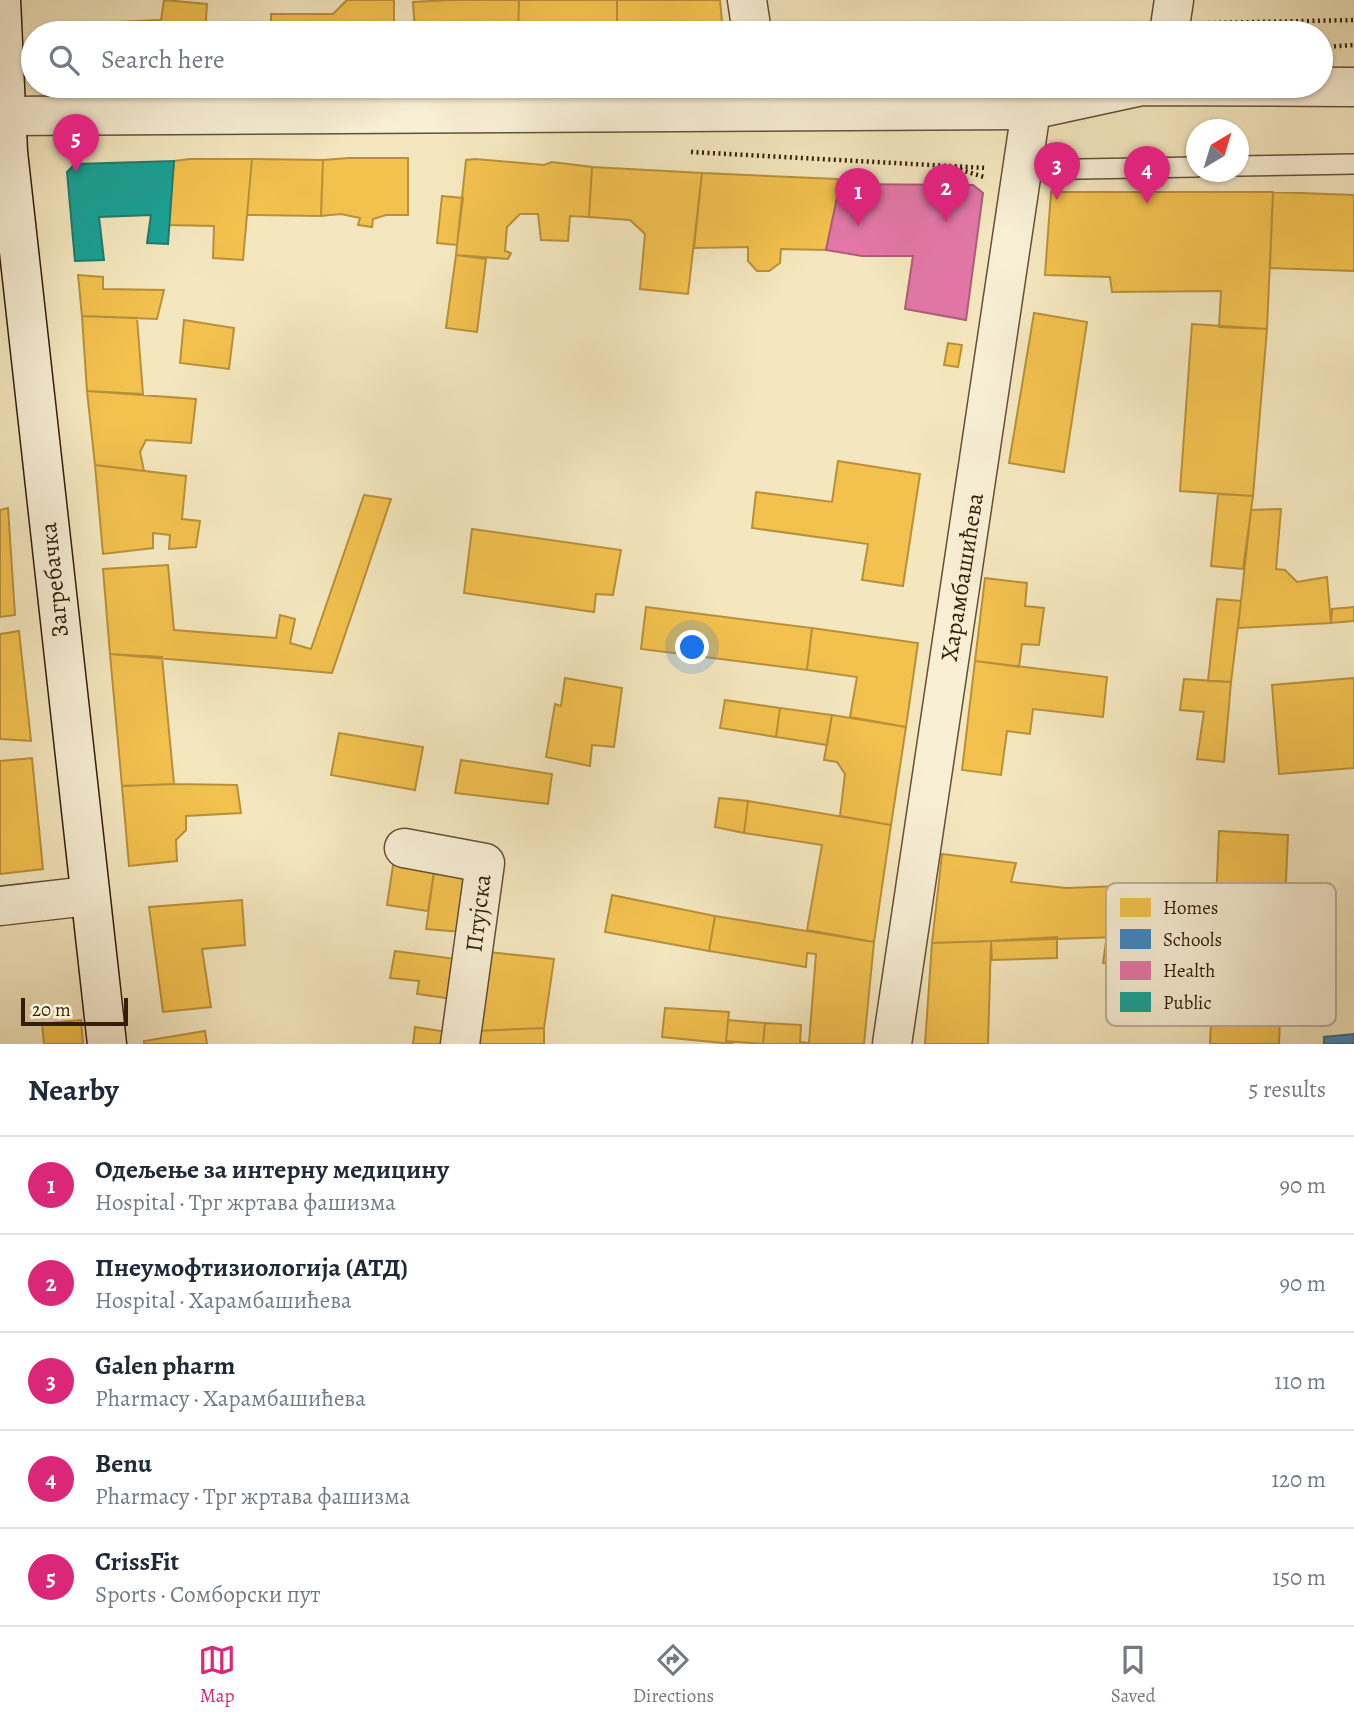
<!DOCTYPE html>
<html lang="en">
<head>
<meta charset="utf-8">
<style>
	body { margin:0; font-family:Alegreya,serif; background:#f2f2f3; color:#1f2937 }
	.compass { position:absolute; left:1186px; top:119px; width:63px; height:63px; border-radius:50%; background:#fff; box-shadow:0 2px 5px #0004; rotate:38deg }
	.scale { position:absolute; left:21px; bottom:18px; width:107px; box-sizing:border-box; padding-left:7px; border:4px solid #351e09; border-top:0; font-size:19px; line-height:24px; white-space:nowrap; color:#351e09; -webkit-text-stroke:5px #f8efd5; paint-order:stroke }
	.you { position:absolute; left:693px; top:648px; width:24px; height:24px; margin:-18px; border:5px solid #fff; border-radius:50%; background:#1a73e8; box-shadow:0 0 0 10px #1a73e833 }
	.badge { display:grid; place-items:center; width:46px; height:46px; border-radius:50%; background:#db2777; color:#fff; font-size:23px; font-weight:700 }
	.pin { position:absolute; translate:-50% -58px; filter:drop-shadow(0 2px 4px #0008) }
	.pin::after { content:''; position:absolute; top:37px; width:24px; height:21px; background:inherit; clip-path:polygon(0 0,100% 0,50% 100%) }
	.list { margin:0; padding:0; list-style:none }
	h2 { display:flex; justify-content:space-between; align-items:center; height:91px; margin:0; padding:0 28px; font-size:30px }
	h2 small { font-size:23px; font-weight:400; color:#747a83 }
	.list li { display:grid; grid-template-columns:46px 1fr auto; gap:21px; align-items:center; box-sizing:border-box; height:98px; padding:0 28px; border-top:2px solid #e0e1e3 }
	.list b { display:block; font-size:26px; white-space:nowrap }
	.list p { margin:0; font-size:23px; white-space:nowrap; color:#747a83 }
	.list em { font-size:23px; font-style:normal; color:#747a83 }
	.icon { flex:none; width:38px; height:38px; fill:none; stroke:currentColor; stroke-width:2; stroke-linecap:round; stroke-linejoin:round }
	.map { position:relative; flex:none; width:1354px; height:1044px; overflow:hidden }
	.search { position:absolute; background:#fff; box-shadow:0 2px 5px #0004; left:21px; right:21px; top:21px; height:77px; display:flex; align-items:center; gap:18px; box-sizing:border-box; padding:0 24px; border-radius:38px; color:#747a83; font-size:26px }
	.sheet { height:581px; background:#fff }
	nav { display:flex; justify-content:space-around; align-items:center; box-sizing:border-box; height:98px; border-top:2px solid #e0e1e3; background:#fff; font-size:19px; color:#747a83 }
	nav a { display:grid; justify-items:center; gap:4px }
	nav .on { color:#db2777 }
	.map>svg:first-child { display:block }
</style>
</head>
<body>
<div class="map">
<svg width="1354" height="1044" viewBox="0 0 1354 1044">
	<rect width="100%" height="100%" fill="#f4e7bf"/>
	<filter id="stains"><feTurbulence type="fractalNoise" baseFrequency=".00286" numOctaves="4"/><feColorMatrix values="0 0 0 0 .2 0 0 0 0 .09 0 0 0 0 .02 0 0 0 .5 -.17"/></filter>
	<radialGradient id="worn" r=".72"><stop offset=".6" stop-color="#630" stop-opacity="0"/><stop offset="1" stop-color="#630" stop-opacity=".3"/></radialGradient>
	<path fill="#f2c14e" stroke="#b99039" stroke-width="2" d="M 164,0 L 207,4 L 205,33 L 118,33 L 118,22 L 161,20 Z
		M 347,0 L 394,0 L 394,33 L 271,33 L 271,14 L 333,14 Z
		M 450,0 L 519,0 L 518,33 L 415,33 L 413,2 Z
		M 519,0 L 617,0 L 617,33 L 518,33 Z
		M 617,0 L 720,0 L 723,33 L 617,33 Z
		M 349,158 L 408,158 L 408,215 L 386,215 L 373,219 L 372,227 L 358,225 L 360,218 L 341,214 L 321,216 L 323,160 Z
		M 190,159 L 252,159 L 243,260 L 213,258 L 214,226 L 168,225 L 174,161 Z
		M 252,159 L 323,160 L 321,216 L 247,215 Z
		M 475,159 L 544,165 L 552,162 L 592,167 L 589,217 L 570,216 L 568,241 L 541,240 L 538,214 L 520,214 L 507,227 L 505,251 L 511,253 L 508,259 L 456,255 L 466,160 Z
		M 592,167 L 702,173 L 688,294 L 640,289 L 645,234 L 630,220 L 589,217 Z
		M 702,173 L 837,179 L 840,184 L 826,250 L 781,249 L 780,263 L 769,271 L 757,271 L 748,261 L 748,247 L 694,248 Z
		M 1051,192 L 1273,192 L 1267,329 L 1219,327 L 1221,291 L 1112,292 L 1110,277 L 1045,275 Z
		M 1273,192 L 1354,195 L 1354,271 L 1270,268 Z
		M 442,196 L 463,198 L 457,245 L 437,243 Z
		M 456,255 L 486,259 L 477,332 L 446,328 Z
		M 78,275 L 103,277 L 103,289 L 164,290 L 157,319 L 82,316 Z
		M 1034,313 L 1087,322 L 1064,472 L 1009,463 Z
		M 82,316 L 137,318 L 143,394 L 87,391 Z
		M 184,320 L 234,328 L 229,369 L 180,363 Z
		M 1192,324 L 1267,329 L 1253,496 L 1180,491 Z
		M 948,343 L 962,345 L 958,367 L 944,365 Z
		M 87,391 L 196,399 L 191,443 L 146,440 L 140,452 L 144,471 L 95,465 Z
		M 838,461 L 920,474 L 903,586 L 862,580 L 868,544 L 752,528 L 756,492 L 832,502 Z
		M 95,465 L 186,476 L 182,519 L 200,521 L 196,547 L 169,549 L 170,535 L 153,533 L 153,548 L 103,554 Z
		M 1218,494 L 1253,496 L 1243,569 L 1211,566 Z
		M 364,495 L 391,499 L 332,673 L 110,654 L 103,569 L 168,565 L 174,630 L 276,638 L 280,615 L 295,619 L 290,643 L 311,649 Z
		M 8,508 L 15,615 L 0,617 L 0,510 Z
		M 1281,509 L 1276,569 L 1285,570 L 1297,582 L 1327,577 L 1331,623 L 1238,628 L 1251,510 Z
		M 472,529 L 621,550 L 613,595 L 596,594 L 594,612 L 464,593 Z
		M 985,578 L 1027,583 L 1025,606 L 1044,608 L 1039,645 L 1022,644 L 1019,667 L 975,661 Z
		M 1217,599 L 1241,601 L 1231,682 L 1208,681 Z
		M 646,607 L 812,628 L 807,670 L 641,649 Z
		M 1354,607 L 1354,621 L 1331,623 L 1332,609 Z
		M 812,628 L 918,643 L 906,727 L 850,717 L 857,677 L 807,670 Z
		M 19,631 L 31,741 L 0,739 L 0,634 Z
		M 110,654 L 162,657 L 174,784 L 122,786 Z
		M 975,661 L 1107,677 L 1103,717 L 1033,709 L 1030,734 L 1007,731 L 1001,775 L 962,770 Z
		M 565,678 L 622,688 L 614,747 L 592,745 L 590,766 L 546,757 L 555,704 L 561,706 Z
		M 1354,678 L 1354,768 L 1279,774 L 1272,685 Z
		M 1184,679 L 1231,682 L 1224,762 L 1197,759 L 1204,712 L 1180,710 Z
		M 725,700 L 780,708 L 776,737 L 720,728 Z
		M 780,708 L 832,715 L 827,745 L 776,737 Z
		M 832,715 L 906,727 L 891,825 L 840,816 L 845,774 L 837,762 L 824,760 Z
		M 339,733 L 423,747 L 415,790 L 331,775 Z
		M 32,758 L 43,869 L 0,874 L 0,761 Z
		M 461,760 L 552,774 L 548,804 L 455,793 Z
		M 174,784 L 237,785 L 241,813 L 186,816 L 186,830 L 176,840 L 177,861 L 129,866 L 122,786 Z
		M 719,798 L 748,801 L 744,833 L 715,827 Z
		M 748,801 L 891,825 L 874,942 L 807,930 L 822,845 L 744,833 Z
		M 1219,831 L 1288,835 L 1279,1044 L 1210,1044 Z
		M 942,854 L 1016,863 L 1011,882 L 1066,888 L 1178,884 L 1181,935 L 932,943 Z
		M 394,859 L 435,865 L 428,911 L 387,905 Z
		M 435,865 L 468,871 L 462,932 L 426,929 Z
		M 612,895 L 715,916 L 709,951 L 605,932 Z
		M 242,900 L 245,945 L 202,949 L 211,1007 L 163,1012 L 149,907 Z
		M 715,916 L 874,942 L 864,1044 L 763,1044 L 765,1023 L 801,1025 L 800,1042 L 809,1043 L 816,954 L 807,953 L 806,967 L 709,951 Z
		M 1107,935 L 1181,935 L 1179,965 L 1103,963 Z
		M 1057,937 L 1057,958 L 992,960 L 991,941 Z
		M 991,941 L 988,1044 L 925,1044 L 932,943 Z
		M 395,951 L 456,959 L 453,999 L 417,994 L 419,981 L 390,978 Z
		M 488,952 L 554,959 L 544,1028 L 476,1031 Z
		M 665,1008 L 729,1012 L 726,1041 L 733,1044 L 662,1037 Z
		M 81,1020 L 83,1044 L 44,1044 L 42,1024 Z
		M 728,1020 L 765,1023 L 763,1044 L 726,1041 Z
		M 415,1027 L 447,1032 L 446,1044 L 413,1044 Z
		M 544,1028 L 544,1044 L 474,1044 L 476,1031 Z
		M 205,1031 L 207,1044 L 144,1044 L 144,1041 Z"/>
	<path fill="#3f88c5" stroke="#3c688d" stroke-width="2" d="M 1354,1034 L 1354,1044 L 1324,1044 L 1324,1037 Z"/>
	<path fill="#e377a8" stroke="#af5c78" stroke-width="2" d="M 840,184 L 973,185 L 983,193 L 966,320 L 905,309 L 913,256 L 862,256 L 826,250 Z"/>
	<path fill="#17a398" stroke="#207b6d" stroke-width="2" d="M 174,161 L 168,244 L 147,243 L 151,215 L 99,217 L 104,260 L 75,261 L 67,172 L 75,164 Z"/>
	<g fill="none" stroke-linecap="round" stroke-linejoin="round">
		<defs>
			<path id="service" d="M 1238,166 L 1354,164
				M 1023,170 L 1196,167"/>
			<path id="minor" d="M 747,0 L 752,33
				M 404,848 L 485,863 L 460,1044
				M 0,906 L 88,896
				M 892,1044 L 1031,110"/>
			<path id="tertiary" d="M 1169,33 L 1174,0
				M 6,116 L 1031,110 L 1142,86 L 1354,87"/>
			<path id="secondary" d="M 1,0 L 8,152 L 107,1044"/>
		</defs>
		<use href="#service" stroke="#655036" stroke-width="22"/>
		<use href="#minor" stroke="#655036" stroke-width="41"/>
		<use href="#tertiary" stroke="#655036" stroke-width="41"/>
		<use href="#secondary" stroke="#351e09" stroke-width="41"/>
		<path stroke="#351e09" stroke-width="4.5" stroke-dasharray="2 3.5" stroke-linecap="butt" d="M 1208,23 L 1354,20
			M 1323,47 L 1354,45
			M 691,152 L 987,168
			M 955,168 L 984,177"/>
		<use href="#service" stroke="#f8efd5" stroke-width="19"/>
		<use href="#minor" stroke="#f8efd5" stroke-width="38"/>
		<use href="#tertiary" stroke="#f8efd5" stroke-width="38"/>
		<use href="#secondary" stroke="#f8efd5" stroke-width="38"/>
	</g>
	<g text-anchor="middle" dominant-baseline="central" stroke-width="7" stroke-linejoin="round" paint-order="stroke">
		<g font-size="24" fill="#351e09" stroke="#f8efd5">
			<text transform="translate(962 577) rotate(-81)">Харамбашићева</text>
			<text transform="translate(54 580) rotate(-96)">Загребачка</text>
			<text transform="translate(478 913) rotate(-83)">Птујска</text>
		</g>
	</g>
	<rect x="1106" y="883" width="230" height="143" rx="10" fill="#f8efd5" stroke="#beb098" stroke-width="2"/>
	<rect x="1120" y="898" width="31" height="19" fill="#f2c14e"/>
	<rect x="1120" y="929" width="31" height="20" fill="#3f88c5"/>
	<rect x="1120" y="961" width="31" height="19" fill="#e377a8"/>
	<rect x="1120" y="992" width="31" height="20" fill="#17a398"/>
	<g font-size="19" fill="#351e09">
		<text x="1163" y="914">Homes</text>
		<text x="1163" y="946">Schools</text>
		<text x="1163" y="977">Health</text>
		<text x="1163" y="1009">Public</text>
	</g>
	<rect width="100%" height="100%" filter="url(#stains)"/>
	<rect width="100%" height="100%" fill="url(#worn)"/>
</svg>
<svg class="compass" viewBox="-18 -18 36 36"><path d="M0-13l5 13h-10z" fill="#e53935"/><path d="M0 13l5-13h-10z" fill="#747a83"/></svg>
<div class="scale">20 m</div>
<div class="you"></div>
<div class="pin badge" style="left:858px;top:226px">1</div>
<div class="pin badge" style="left:946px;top:222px">2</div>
<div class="pin badge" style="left:1057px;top:200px">3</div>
<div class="pin badge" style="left:1147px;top:204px">4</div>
<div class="pin badge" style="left:76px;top:172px">5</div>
<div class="search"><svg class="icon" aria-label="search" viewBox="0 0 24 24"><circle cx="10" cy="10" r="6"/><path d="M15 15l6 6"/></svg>Search here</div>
</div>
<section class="sheet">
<h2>Nearby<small>5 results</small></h2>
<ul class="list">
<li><span class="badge">1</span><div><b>Одељење за интерну медицину</b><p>Hospital · Трг жртава фашизма</p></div><em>90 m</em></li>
<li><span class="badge">2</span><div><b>Пнеумофтизиологија (АТД)</b><p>Hospital · Харамбашићева</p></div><em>90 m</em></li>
<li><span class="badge">3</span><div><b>Galen pharm</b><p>Pharmacy · Харамбашићева</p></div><em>110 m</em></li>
<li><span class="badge">4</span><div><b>Benu</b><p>Pharmacy · Трг жртава фашизма</p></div><em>120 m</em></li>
<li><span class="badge">5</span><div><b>CrissFit</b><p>Sports · Сомборски пут</p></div><em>150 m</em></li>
</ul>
</section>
<nav>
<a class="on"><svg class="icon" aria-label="map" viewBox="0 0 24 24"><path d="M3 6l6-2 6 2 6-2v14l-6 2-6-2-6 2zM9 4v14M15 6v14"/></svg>Map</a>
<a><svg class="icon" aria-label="directions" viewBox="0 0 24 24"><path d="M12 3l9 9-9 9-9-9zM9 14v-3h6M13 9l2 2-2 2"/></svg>Directions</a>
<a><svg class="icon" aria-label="saved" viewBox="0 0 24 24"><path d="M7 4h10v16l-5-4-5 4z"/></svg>Saved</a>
</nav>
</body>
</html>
